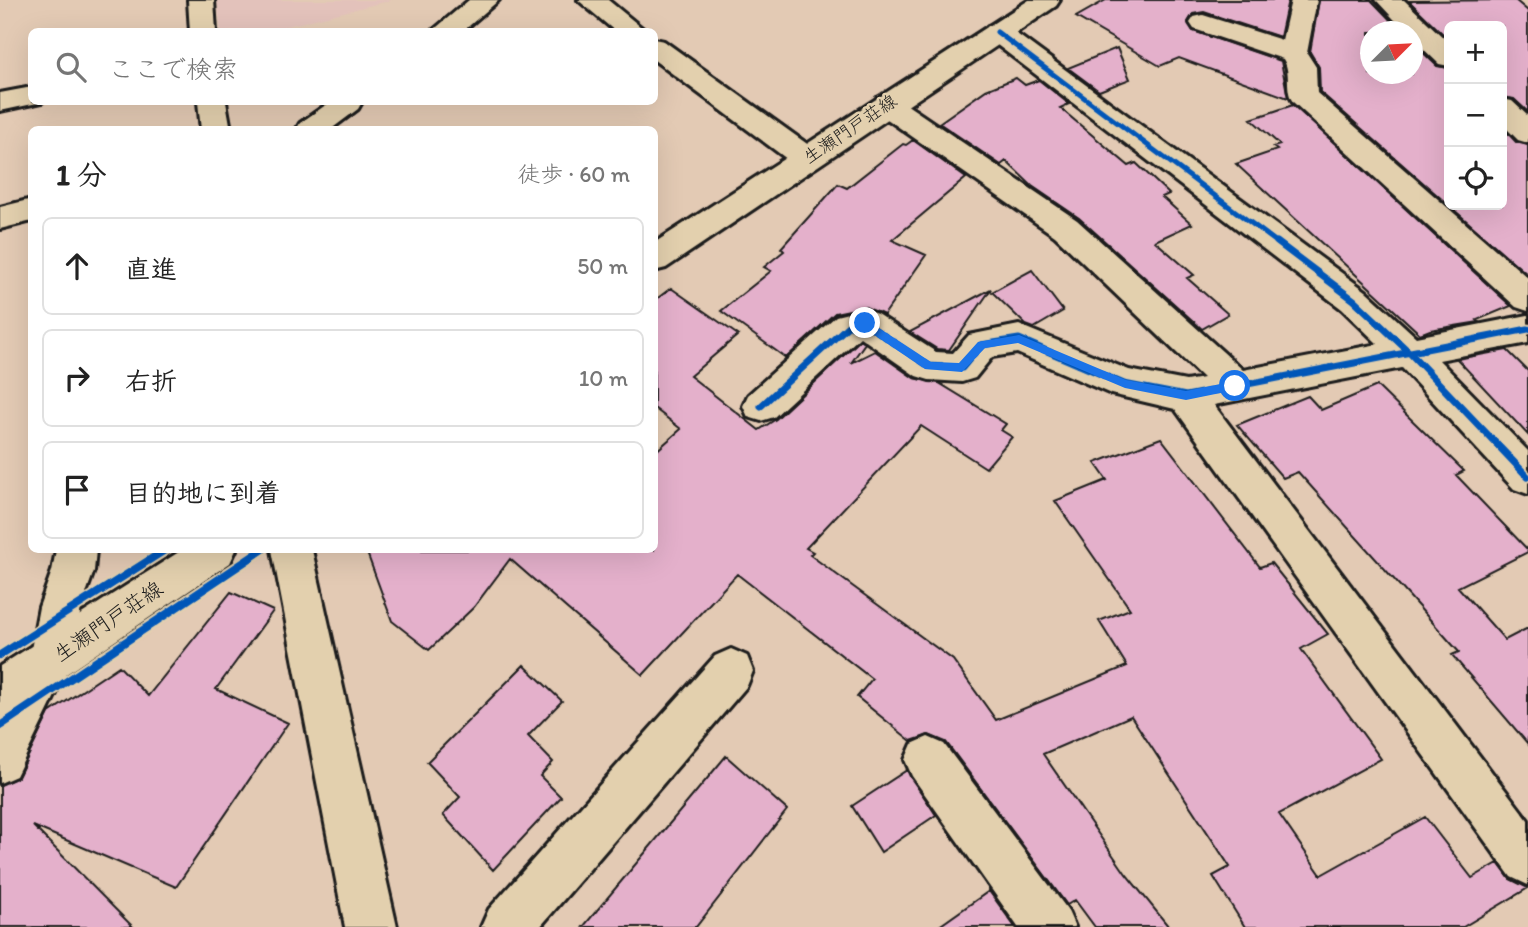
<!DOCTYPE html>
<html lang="ja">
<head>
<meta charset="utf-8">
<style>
	body { margin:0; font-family:Itim,"Klee One",sans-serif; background:#f6f6f6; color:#222 }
	.controls { position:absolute; right:21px; top:21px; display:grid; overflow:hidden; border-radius:10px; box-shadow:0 7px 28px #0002 }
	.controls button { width:63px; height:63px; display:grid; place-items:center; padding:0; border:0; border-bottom:2px solid #e0e0e0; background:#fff; color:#222; font:35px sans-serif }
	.compass { position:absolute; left:1360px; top:21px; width:63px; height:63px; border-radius:50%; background:#fff; box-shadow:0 7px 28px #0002; rotate:66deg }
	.stop { position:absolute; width:21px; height:21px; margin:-16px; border:5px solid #1a73e8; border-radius:50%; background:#fff }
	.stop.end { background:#1a73e8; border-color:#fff; box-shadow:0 2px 7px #0008 }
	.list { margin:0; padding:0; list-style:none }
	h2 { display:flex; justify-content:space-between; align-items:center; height:91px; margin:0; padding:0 28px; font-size:30px }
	h2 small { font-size:23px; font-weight:400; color:#767676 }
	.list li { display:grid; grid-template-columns:46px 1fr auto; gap:21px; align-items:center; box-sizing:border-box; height:98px; margin:0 14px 14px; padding:0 14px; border:2px solid #e0e0e0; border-radius:10px }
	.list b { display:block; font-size:26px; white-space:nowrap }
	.list em { font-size:23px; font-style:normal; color:#767676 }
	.icon { flex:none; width:38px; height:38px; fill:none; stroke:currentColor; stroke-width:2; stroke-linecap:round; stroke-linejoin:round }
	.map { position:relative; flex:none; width:1528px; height:927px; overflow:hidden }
	.search { position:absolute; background:#fff; box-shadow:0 7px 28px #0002; left:28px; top:28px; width:630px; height:77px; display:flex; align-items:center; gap:18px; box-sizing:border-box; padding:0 24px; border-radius:10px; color:#767676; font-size:26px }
	.panel { position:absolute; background:#fff; box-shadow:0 7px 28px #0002; left:28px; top:126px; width:630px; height:427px; border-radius:10px }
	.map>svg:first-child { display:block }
</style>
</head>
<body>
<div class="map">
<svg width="1528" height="927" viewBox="0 0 1528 927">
	<rect width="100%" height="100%" fill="#e3cab4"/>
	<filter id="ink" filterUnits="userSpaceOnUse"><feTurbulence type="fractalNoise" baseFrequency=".0143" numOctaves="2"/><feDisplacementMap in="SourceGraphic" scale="14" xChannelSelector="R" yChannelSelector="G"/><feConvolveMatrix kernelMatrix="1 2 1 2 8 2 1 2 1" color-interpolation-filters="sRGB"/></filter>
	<g filter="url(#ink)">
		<path fill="#e3c2bb" d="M 217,0 L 392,0 L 267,31 L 221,32 Z"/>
		<path fill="#e4b0cb" stroke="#1c1c1c" stroke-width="2" d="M 1106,0 L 1288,0 L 1280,37 L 1204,12 L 1193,14 L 1188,22 L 1193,31 L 1281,61 L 1288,98 L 1179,58 L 1160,66 L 1076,17 Z
			M 1319,0 L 1371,0 L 1402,32 L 1370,32 L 1370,74 L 1412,74 L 1412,42 L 1437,66 L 1449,68 L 1449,205 L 1502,205 L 1502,127 L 1516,142 L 1528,145 L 1528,275 L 1320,92 L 1319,67 L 1310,52 Z
			M 1515,0 L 1528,11 L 1528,112 L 1514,99 L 1502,97 L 1502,26 L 1449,26 L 1449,40 L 1409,1 Z
			M 1117,48 L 1130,79 L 1099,91 L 1068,68 Z
			M 1016,78 L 1025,85 L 1039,80 L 1069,104 L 1060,108 L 1129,166 L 1136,163 L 1169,194 L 1162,197 L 1192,224 L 1155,241 L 1194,275 L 1187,278 L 1228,314 L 1202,329 L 1079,218 L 1032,186 L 1006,161 L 1001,165 L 939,123 L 986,90 Z
			M 1293,105 L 1511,306 L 1477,320 L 1479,322 L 1430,330 L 1420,334 L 1236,164 L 1277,150 L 1273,147 L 1280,145 L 1251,119 Z
			M 913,140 L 966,178 L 892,240 L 926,255 L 884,315 L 865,307 L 835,313 L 786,358 L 721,311 L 771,271 L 764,267 L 784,251 L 781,248 L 838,184 L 847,188 L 903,144 L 906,145 Z
			M 1032,270 L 1063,311 L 1034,328 L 1026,325 L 992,292 Z
			M 671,288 L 738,335 L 690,376 L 759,430 L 776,419 L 860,340 L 865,343 L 851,363 L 875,351 L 914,378 L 939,383 L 1006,424 L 1001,430 L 1012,437 L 986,468 L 921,426 L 806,548 L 813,552 L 810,555 L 953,660 L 996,720 L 1127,666 L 1099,621 L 1130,609 L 1055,501 L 1107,480 L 1095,463 L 1161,438 L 1260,567 L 1271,563 L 1328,634 L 1301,649 L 1381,759 L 1279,814 L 1321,875 L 1425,817 L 1472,878 L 1498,863 L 1510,879 L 1528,888 L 1463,927 L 1245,927 L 1213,876 L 1230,867 L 1131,716 L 1043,754 L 1126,874 L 1169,927 L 1095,927 L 1075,900 L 1067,905 L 946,742 L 929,735 L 911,741 L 857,697 L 872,679 L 737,574 L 643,675 L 510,559 L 474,607 L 429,650 L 392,621 L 366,550 L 654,550 L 654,453 L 681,429 L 654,408 L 654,301 Z
			M 991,289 L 949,350 L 937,349 L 910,332 Z
			M 1507,350 L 1528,371 L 1528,435 L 1457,359 Z
			M 1377,386 L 1464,471 L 1456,475 L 1528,550 L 1528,552 L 1458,587 L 1505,640 L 1528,628 L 1528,744 L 1452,655 L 1459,652 L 1298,472 L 1283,478 L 1237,425 L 1308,396 L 1321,410 Z
			M 231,592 L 273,611 L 216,689 L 288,723 L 176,887 L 33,826 L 133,927 L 0,927 L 0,785 L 18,777 L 49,713 L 119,666 L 148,696 Z
			M 524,665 L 562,701 L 528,736 L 553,762 L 540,776 L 561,797 L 493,870 L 443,815 L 460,797 L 427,762 Z
			M 726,756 L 787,810 L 696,927 L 583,927 Z
			M 907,770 L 936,815 L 881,852 L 852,806 Z
			M 989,891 L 1015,927 L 938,927 Z"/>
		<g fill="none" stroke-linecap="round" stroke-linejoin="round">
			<defs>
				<path id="minor" d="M 188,0 L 214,0 L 216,32 L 190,32 Z
					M 469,0 L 499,0 L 462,32 L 431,32 Z
					M 578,0 L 608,0 L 647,32 L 616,32 Z
					M 1291,0 L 1317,0 L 1307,53 L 1316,67 L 1317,93 L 1528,278 L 1528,311 L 1516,307 L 1293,102 C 1284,89 1292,73 1283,59 L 1194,29 L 1190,23 L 1194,17 L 1203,15 L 1282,40 Z
					M 1376,0 L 1404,0 L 1449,43 L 1449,66 L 1439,64 L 1412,38 L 1412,32 L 1406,32 Z
					M 997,24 L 1006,26 L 1366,291 L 1416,337 L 1528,315 L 1528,343 L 1439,360 L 1528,451 L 1528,494 L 1514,489 L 1402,368 L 1214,405 L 1528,820 L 1528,885 L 1511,877 L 1175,409 L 1111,394 L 1017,353 L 992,357 L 975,378 L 962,382 L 929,380 L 916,376 L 860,337 L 774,417 L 761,421 L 748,417 L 743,406 L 748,395 L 836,316 L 848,313 L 865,310 L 877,314 L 936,352 L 953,353 L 969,335 L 1019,325 L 1129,370 L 1186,381 L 1203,378 L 1055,236 L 877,112 L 873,105 L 877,98 L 887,96 L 897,98 L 1077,220 L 1243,370 L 1378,344 L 1342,309 L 988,38 L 984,32 L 988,26 Z
					M 654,39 L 664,41 L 817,151 L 821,158 L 817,165 L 806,168 L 795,165 L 654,60 Z
					M 32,87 L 32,102 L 42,102 L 0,111 L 0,93 Z
					M 1502,99 L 1512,101 L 1528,116 L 1528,143 L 1518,140 L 1502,124 Z
					M 198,102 L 226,102 L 231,130 L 201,130 Z
					M 330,102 L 362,102 L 358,109 L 330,130 L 296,130 L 300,123 Z
					M 32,199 L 32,221 L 0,229 L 0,207 Z
					M 56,550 L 96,550 L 94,571 L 81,607 L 73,659 L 16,776 L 0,783 L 0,712 L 30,655 L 39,607 L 52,571 Z
					M 272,550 L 312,550 L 397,927 L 345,927 Z
					M 731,649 L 747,656 L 753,671 L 747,686 L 540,927 L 481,927 L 489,909 L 715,656 Z
					M 928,737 L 944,744 L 1067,909 L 1075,927 L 1018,927 L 912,776 L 905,760 L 912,744 Z"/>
				<path id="major" d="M 1029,0 L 1060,0 L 1056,6 L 666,268 L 654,271 L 654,243 Z
					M 182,550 L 236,550 L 230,563 L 16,708 L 0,714 L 0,666 Z"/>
			</defs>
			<use href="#minor" stroke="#1c1c1c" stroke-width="6"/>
			<use href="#major" stroke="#1c1c1c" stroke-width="6"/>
			<use href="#minor" fill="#e3d0ae" fill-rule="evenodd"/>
			<use href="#major" fill="#e3d0ae" fill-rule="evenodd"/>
			<defs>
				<path id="cycleway-far2" d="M 997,32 L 1279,244"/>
				<path id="cycleway-far1" d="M 1277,242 L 1354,300 L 1408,351 L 1528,477
					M 761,406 L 848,326 L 865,323 L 929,366 L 962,368 L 981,345 L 1019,339 L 1124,384 L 1186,396 L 1528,329"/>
				<path id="cycleway" d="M 0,655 L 165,550
					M 0,726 L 262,550"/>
			</defs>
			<use href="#cycleway-far2" stroke="#e3d0ae" stroke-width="9"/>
			<use href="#cycleway-far1" stroke="#e3d0ae" stroke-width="11"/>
			<use href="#cycleway" stroke="#e3d0ae" stroke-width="12"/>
			<use href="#cycleway-far2" stroke="#0057b8" stroke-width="5"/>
			<use href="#cycleway-far1" stroke="#0057b8" stroke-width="7"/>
			<use href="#cycleway" stroke="#0057b8" stroke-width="8"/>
		</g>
	</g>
	<path fill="#1a73e8" d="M 865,319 L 931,362 L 959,363 L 978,342 L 1019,335 L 1126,380 L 1186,391 L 1235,381 L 1241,386 L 1235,390 L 1186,400 L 1125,388 L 1018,343 L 985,348 L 962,372 L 925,369 L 861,326 L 860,323 Z"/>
	<g text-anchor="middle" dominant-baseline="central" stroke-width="5" stroke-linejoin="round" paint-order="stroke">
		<g font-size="18" fill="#1c1c1c" stroke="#e3d0ae">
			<text transform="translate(850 129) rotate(-34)">生瀬門戸荘線</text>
		</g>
		<g font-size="21" fill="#1c1c1c" stroke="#e3d0ae">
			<text transform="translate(108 621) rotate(-34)">生瀬門戸荘線</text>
		</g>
	</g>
</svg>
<div class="controls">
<button>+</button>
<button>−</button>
<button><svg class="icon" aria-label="locate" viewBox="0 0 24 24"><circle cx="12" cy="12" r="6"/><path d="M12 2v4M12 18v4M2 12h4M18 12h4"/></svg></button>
</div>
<svg class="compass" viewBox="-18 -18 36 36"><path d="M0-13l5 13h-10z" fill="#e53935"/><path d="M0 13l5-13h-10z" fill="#767676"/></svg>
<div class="stop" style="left:1235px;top:386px"></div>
<div class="stop end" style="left:865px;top:323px"></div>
<div class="search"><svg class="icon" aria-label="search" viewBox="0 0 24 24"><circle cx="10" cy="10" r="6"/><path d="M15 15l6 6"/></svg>ここで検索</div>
<section class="panel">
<h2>1 分<small>徒歩 · 60 m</small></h2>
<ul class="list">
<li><svg class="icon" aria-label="ahead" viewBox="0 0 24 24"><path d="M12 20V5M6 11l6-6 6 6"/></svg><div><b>直進</b></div><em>50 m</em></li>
<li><svg class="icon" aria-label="right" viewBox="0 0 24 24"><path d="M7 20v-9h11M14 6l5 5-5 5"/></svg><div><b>右折</b></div><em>10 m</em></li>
<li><svg class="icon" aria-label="arrive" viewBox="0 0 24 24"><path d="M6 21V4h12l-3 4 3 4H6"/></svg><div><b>目的地に到着</b></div></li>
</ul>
</section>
</div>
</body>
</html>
